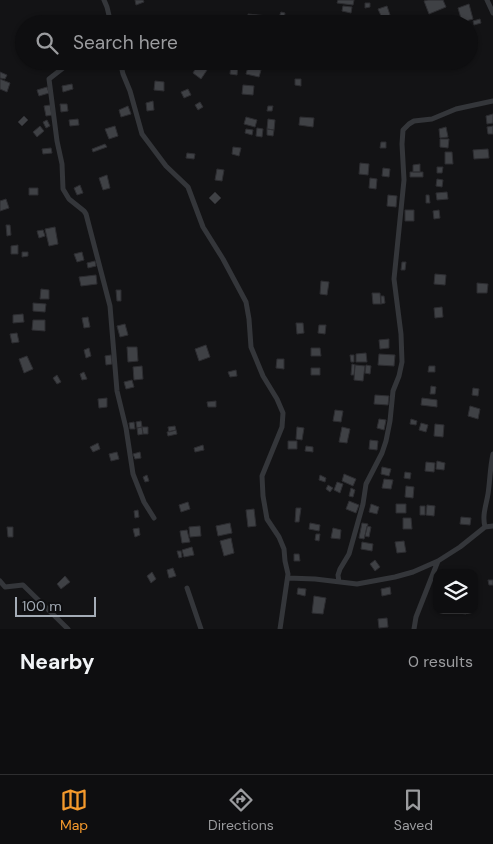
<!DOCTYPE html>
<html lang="en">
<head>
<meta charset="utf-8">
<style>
	body { margin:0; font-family:"DM Sans",sans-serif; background:#1c1c1e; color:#f1f3f6 }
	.controls { position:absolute; right:15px; bottom:15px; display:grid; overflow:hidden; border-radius:10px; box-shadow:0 1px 4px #0004 }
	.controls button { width:45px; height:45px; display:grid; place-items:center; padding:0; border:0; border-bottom:1px solid #2e2e30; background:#0e0e10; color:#f1f3f6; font:25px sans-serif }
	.scale { position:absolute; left:15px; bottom:12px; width:81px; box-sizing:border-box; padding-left:5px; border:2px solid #a4acb6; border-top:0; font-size:14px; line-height:18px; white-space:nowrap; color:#a4acb6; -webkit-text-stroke:4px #0e0e10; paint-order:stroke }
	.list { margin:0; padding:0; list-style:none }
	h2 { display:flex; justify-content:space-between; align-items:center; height:65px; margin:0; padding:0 20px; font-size:21px }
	h2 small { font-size:16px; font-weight:400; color:#9b9c9f }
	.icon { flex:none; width:28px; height:28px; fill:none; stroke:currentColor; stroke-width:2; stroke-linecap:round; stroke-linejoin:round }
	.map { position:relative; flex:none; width:493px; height:629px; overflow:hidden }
	.search { position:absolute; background:#0e0e10; box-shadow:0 1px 4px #0004; left:15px; right:15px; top:15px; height:55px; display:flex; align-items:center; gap:12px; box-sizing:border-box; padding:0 18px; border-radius:28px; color:#9b9c9f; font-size:19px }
	.sheet { height:145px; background:#0e0e10 }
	nav { display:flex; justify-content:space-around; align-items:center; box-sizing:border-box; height:70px; border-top:1px solid #2e2e30; background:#0e0e10; font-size:14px; color:#9b9c9f }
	nav a { display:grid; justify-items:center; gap:2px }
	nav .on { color:#f4992c }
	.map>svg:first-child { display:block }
</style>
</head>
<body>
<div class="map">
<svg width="493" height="629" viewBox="0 0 493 629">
	<rect width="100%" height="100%" fill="#131315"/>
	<path fill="#3f4145" stroke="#2d2d31" d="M 135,0 L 143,0 L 144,2 L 136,5 Z
		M 338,0 L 354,0 L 353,5 L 337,3 Z
		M 428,0 L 443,0 L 446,7 L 429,14 L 424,1 Z
		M 365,3 L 370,3 L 370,7 L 365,8 Z
		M 469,4 L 473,19 L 462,22 L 458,8 Z
		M 343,6 L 352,7 L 351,13 L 342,11 Z
		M 387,6 L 390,15 L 382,18 L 378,9 Z
		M 281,12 L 285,13 L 284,19 L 279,17 Z
		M 248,14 L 268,16 L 267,24 L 248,24 Z
		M 480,19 L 481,23 L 474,25 L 473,21 Z
		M 256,61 L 263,61 L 262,66 L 256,65 Z
		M 363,61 L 372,61 L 374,67 L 365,69 Z
		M 404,61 L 411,61 L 412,64 L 406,66 Z
		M 198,64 L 207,70 L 201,79 L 193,73 Z
		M 231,65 L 238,65 L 237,75 L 230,74 Z
		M 248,67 L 261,70 L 259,77 L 246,74 Z
		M 0,72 L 7,75 L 5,79 L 0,78 Z
		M 0,79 L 10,83 L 7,92 L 0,89 Z
		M 295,79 L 301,79 L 301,86 L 295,85 Z
		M 155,81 L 164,82 L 164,91 L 154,90 Z
		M 72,84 L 73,89 L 63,92 L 62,86 Z
		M 243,85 L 254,86 L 253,95 L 242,94 Z
		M 47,87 L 49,93 L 39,96 L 37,90 Z
		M 188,89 L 191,95 L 184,98 L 181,92 Z
		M 153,101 L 154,110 L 147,111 L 146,103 Z
		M 200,102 L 203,107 L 198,110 L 195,105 Z
		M 60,104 L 67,104 L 68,111 L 61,112 Z
		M 50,105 L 52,115 L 46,116 L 44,106 Z
		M 128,106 L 131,114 L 121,117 L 119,110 Z
		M 268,106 L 273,106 L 272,111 L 267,111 Z
		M 493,114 L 493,123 L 487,124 L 486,116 Z
		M 24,116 L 28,120 L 22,126 L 18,122 Z
		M 246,117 L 257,120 L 255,127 L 244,124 Z
		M 300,117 L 314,118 L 313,127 L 299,125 Z
		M 78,119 L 79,125 L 70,126 L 69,120 Z
		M 268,119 L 275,120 L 274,130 L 267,129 Z
		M 47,120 L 50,126 L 46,128 L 43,122 Z
		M 40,126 L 44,131 L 37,137 L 33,132 Z
		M 115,126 L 118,136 L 109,139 L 105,129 Z
		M 493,126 L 493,134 L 488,134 L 487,127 Z
		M 446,127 L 448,137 L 440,138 L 439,129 Z
		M 257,128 L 263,129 L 262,137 L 256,136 Z
		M 246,129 L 253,130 L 252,135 L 245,133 Z
		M 267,129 L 274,130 L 273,136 L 267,135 Z
		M 440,139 L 449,139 L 448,148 L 440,147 Z
		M 381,142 L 386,142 L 386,148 L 380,148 Z
		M 105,144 L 107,147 L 93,152 L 92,149 Z
		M 233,147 L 241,148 L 239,156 L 232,154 Z
		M 51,148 L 52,153 L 43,154 L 42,149 Z
		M 488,149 L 489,158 L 474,159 L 473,150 Z
		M 445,152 L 452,152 L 453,164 L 445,164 Z
		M 187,153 L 195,154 L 194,159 L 186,158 Z
		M 360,163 L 369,164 L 368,175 L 359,174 Z
		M 420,164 L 420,172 L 413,172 L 413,165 Z
		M 437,167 L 443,167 L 442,173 L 437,173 Z
		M 383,168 L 390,169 L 389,177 L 382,176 Z
		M 217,169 L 224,170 L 222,181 L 215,180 Z
		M 410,172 L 423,172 L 423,177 L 410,177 Z
		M 107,175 L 110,188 L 103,190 L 99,178 Z
		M 370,178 L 377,179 L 376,189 L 369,188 Z
		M 437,179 L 443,180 L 442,187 L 436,186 Z
		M 80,185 L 83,193 L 77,195 L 74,188 Z
		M 29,188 L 38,188 L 38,195 L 29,195 Z
		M 215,192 L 221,198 L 215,204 L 209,198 Z
		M 447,192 L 448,199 L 437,200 L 436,193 Z
		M 388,195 L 397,196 L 396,207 L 387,206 Z
		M 426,195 L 429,195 L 430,203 L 426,203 Z
		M 6,199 L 9,208 L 0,211 L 0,201 Z
		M 405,210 L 414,210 L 414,221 L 405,221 Z
		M 439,210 L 440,218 L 434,219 L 433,211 Z
		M 6,225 L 10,225 L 11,235 L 7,236 Z
		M 55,227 L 58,244 L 49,246 L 45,229 Z
		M 43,230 L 45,236 L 39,238 L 37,231 Z
		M 18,245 L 18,254 L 11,254 L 11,246 Z
		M 22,252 L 28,252 L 28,256 L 22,257 Z
		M 82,252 L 84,260 L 77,262 L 74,254 Z
		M 95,261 L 96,266 L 88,268 L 87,263 Z
		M 402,262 L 406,262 L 405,270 L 401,270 Z
		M 435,274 L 446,275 L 445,285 L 434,284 Z
		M 96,275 L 97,284 L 81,286 L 79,277 Z
		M 321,281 L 329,282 L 327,295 L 320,294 Z
		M 477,283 L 488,284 L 487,293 L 477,293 Z
		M 41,289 L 49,290 L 49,299 L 40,299 Z
		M 116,290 L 121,290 L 121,301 L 117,301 Z
		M 372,293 L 380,293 L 381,304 L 373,304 Z
		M 381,296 L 384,296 L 385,303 L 381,304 Z
		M 33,303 L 46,304 L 45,312 L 33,311 Z
		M 442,307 L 443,317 L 435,318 L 434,308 Z
		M 23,314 L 24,322 L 13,323 L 13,315 Z
		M 88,317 L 90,327 L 84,328 L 82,318 Z
		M 33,320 L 45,320 L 45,331 L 32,330 Z
		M 296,323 L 303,323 L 304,333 L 297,334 Z
		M 125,324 L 128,335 L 120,337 L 117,326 Z
		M 319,325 L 326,325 L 325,334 L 318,333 Z
		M 17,333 L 19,342 L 12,343 L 10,334 Z
		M 389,339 L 389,348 L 380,349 L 379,340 Z
		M 206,345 L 210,357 L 199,361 L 195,349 Z
		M 127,347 L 137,347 L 138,361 L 128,362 Z
		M 89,348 L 91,356 L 86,358 L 84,350 Z
		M 311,348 L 320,348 L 321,356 L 311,356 Z
		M 366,353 L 367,362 L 356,362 L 356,354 Z
		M 379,354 L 395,355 L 394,366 L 378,365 Z
		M 111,355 L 112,364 L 106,365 L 105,356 Z
		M 350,355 L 354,355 L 354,362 L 351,362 Z
		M 27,356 L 33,369 L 24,373 L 19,359 Z
		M 277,359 L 284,359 L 284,369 L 276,368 Z
		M 352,364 L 355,365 L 354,375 L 351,375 Z
		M 355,365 L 365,366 L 363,381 L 354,380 Z
		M 366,365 L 371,366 L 370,374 L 365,373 Z
		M 142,366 L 143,379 L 134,380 L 133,367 Z
		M 429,366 L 435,366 L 435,372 L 428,372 Z
		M 311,368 L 320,368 L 320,375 L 311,375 Z
		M 236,370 L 237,376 L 230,377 L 228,372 Z
		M 84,372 L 87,379 L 82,380 L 80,374 Z
		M 57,375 L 61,382 L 57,384 L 53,378 Z
		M 132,380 L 134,387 L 126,389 L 124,382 Z
		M 431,386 L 436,387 L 435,394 L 430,394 Z
		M 473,388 L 479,389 L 478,396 L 472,395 Z
		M 375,395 L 389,396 L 388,405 L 374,404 Z
		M 107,398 L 107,407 L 99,408 L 98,399 Z
		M 422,398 L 437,400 L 437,407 L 421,405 Z
		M 216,401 L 216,407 L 208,407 L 207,402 Z
		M 470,406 L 480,409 L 478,419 L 468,416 Z
		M 335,410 L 343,411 L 341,422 L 333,421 Z
		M 379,419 L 386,420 L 384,430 L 377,428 Z
		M 411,419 L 417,421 L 416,425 L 410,424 Z
		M 141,421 L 142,427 L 137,428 L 136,422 Z
		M 134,422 L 135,429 L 130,429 L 129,423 Z
		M 421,423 L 428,425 L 426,432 L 419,430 Z
		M 435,424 L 444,425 L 443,437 L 434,436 Z
		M 175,426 L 176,430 L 169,432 L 168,427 Z
		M 142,427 L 148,427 L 148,434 L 143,434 Z
		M 142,427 L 143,434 L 138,435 L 137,428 Z
		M 297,427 L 304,428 L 302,440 L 296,439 Z
		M 342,427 L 350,429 L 347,443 L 339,442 Z
		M 176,430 L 177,434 L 168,436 L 167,432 Z
		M 370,440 L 378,441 L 377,450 L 369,449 Z
		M 288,441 L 297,441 L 297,449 L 288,449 Z
		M 98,443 L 100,449 L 93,452 L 90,447 Z
		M 203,445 L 204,450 L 195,452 L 194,448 Z
		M 306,446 L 313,447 L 313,452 L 305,451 Z
		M 117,452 L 119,459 L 111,461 L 109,454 Z
		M 140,452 L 141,458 L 135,459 L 133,454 Z
		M 437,461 L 445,463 L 444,470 L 436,469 Z
		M 426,462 L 435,463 L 434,472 L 425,471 Z
		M 382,467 L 391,469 L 389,476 L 381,474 Z
		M 405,472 L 411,473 L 410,479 L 404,478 Z
		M 344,474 L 356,479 L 353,486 L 342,481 Z
		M 147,475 L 149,481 L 145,482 L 143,477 Z
		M 320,475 L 326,478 L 325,482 L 319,480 Z
		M 384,479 L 393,480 L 391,489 L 382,488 Z
		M 337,482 L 343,484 L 340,493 L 334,490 Z
		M 328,485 L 333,488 L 330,492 L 326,489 Z
		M 406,486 L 414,487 L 413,498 L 405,497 Z
		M 351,488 L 355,490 L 353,497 L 349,496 Z
		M 349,501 L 359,505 L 356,513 L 346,509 Z
		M 188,502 L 190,509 L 181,512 L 179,505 Z
		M 371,504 L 379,507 L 377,514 L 369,512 Z
		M 396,504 L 406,504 L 406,513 L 396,513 Z
		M 427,505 L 435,506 L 434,516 L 426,515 Z
		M 420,506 L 425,506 L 425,515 L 420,515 Z
		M 296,508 L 301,508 L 299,522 L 295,522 Z
		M 254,509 L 256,526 L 248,527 L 246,510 Z
		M 138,510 L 139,517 L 135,518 L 134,511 Z
		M 461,517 L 471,518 L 470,525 L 460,524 Z
		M 403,518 L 411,518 L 412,529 L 403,529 Z
		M 230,523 L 232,533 L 218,536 L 216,526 Z
		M 310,523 L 320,525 L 319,531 L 309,529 Z
		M 362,523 L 368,524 L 364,539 L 359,538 Z
		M 200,526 L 201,536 L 190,537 L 189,527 Z
		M 367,526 L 371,527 L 369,537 L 365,536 Z
		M 7,527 L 13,527 L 13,537 L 8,537 Z
		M 139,528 L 140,535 L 135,537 L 133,529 Z
		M 333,528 L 341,530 L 340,539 L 331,538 Z
		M 187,530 L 190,542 L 182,543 L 180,531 Z
		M 316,534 L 320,534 L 319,541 L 315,540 Z
		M 231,538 L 234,553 L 224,556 L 220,541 Z
		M 404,541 L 406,552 L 397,553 L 395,542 Z
		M 362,542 L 373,544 L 372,551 L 361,549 Z
		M 192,547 L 194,555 L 184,557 L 182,550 Z
		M 177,551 L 181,551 L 182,557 L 179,558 Z
		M 294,554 L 299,554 L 300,561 L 294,561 Z
		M 375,560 L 380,567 L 375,571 L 370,564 Z
		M 173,568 L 176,576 L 169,578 L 167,570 Z
		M 152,572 L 156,579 L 151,583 L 147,576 Z
		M 65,576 L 70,582 L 61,589 L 57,584 Z
		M 488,580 L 493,580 L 493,585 L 489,585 Z
		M 390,587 L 391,594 L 382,596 L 381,589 Z
		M 298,588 L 306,589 L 305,596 L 297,594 Z
		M 314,596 L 326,598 L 323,614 L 312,613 Z
		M 458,610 L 467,610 L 466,614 L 458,613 Z
		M 387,618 L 388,627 L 379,628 L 378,619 Z"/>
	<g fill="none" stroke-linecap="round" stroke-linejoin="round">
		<path stroke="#34363a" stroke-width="5" d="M 104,0 L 107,7 L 111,24
			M 487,0 L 493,13
			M 72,61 L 49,79 L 57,141 L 62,164 L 63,189 L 69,199 L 84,211 L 86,214 L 110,306 L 117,391 L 126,428 L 133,474 L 144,502 L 154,518
			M 120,61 L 123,74 L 130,91 L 142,134 L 166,166 L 188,187 L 203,227 L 223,259 L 246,302 L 249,319 L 251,347 L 263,376 L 277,399 L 283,413 L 282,427 L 262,476 L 263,496 L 267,519 L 279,537 L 284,549 L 285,561 L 288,574 L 280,629
			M 485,527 C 482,515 486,506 488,494 C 490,481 490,467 493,454
			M 288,578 L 315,579 L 357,584 L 395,577 L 413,572 L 438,561 L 460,547 L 485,527 L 493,526
			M 0,581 L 5,587 L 23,585 L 68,629
			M 339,582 L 338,575 L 340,569 L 349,554 L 363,504 L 366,484 L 382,453 L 386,441 L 390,421 L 393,391 L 399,376 L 402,362 L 401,334 L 394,279 L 404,180 L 402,144 L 403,130 L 409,124 L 414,121 L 432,119 L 456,109 L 493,101
			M 187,588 L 201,629
			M 414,629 L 416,617 L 438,561"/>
	</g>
</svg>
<div class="controls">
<button><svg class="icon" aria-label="layers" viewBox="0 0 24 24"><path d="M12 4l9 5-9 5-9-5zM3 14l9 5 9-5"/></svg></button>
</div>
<div class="scale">100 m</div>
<div class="search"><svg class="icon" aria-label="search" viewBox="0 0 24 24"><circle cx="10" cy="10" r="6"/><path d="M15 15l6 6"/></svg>Search here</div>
</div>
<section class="sheet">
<h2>Nearby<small>0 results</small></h2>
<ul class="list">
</ul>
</section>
<nav>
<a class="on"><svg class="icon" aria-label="map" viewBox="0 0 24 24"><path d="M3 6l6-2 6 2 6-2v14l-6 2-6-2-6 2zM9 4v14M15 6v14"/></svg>Map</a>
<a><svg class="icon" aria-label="directions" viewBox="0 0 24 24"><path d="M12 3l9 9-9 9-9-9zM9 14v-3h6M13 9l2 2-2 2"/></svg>Directions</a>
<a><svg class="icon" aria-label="saved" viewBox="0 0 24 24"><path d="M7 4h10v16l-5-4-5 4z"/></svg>Saved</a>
</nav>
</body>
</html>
